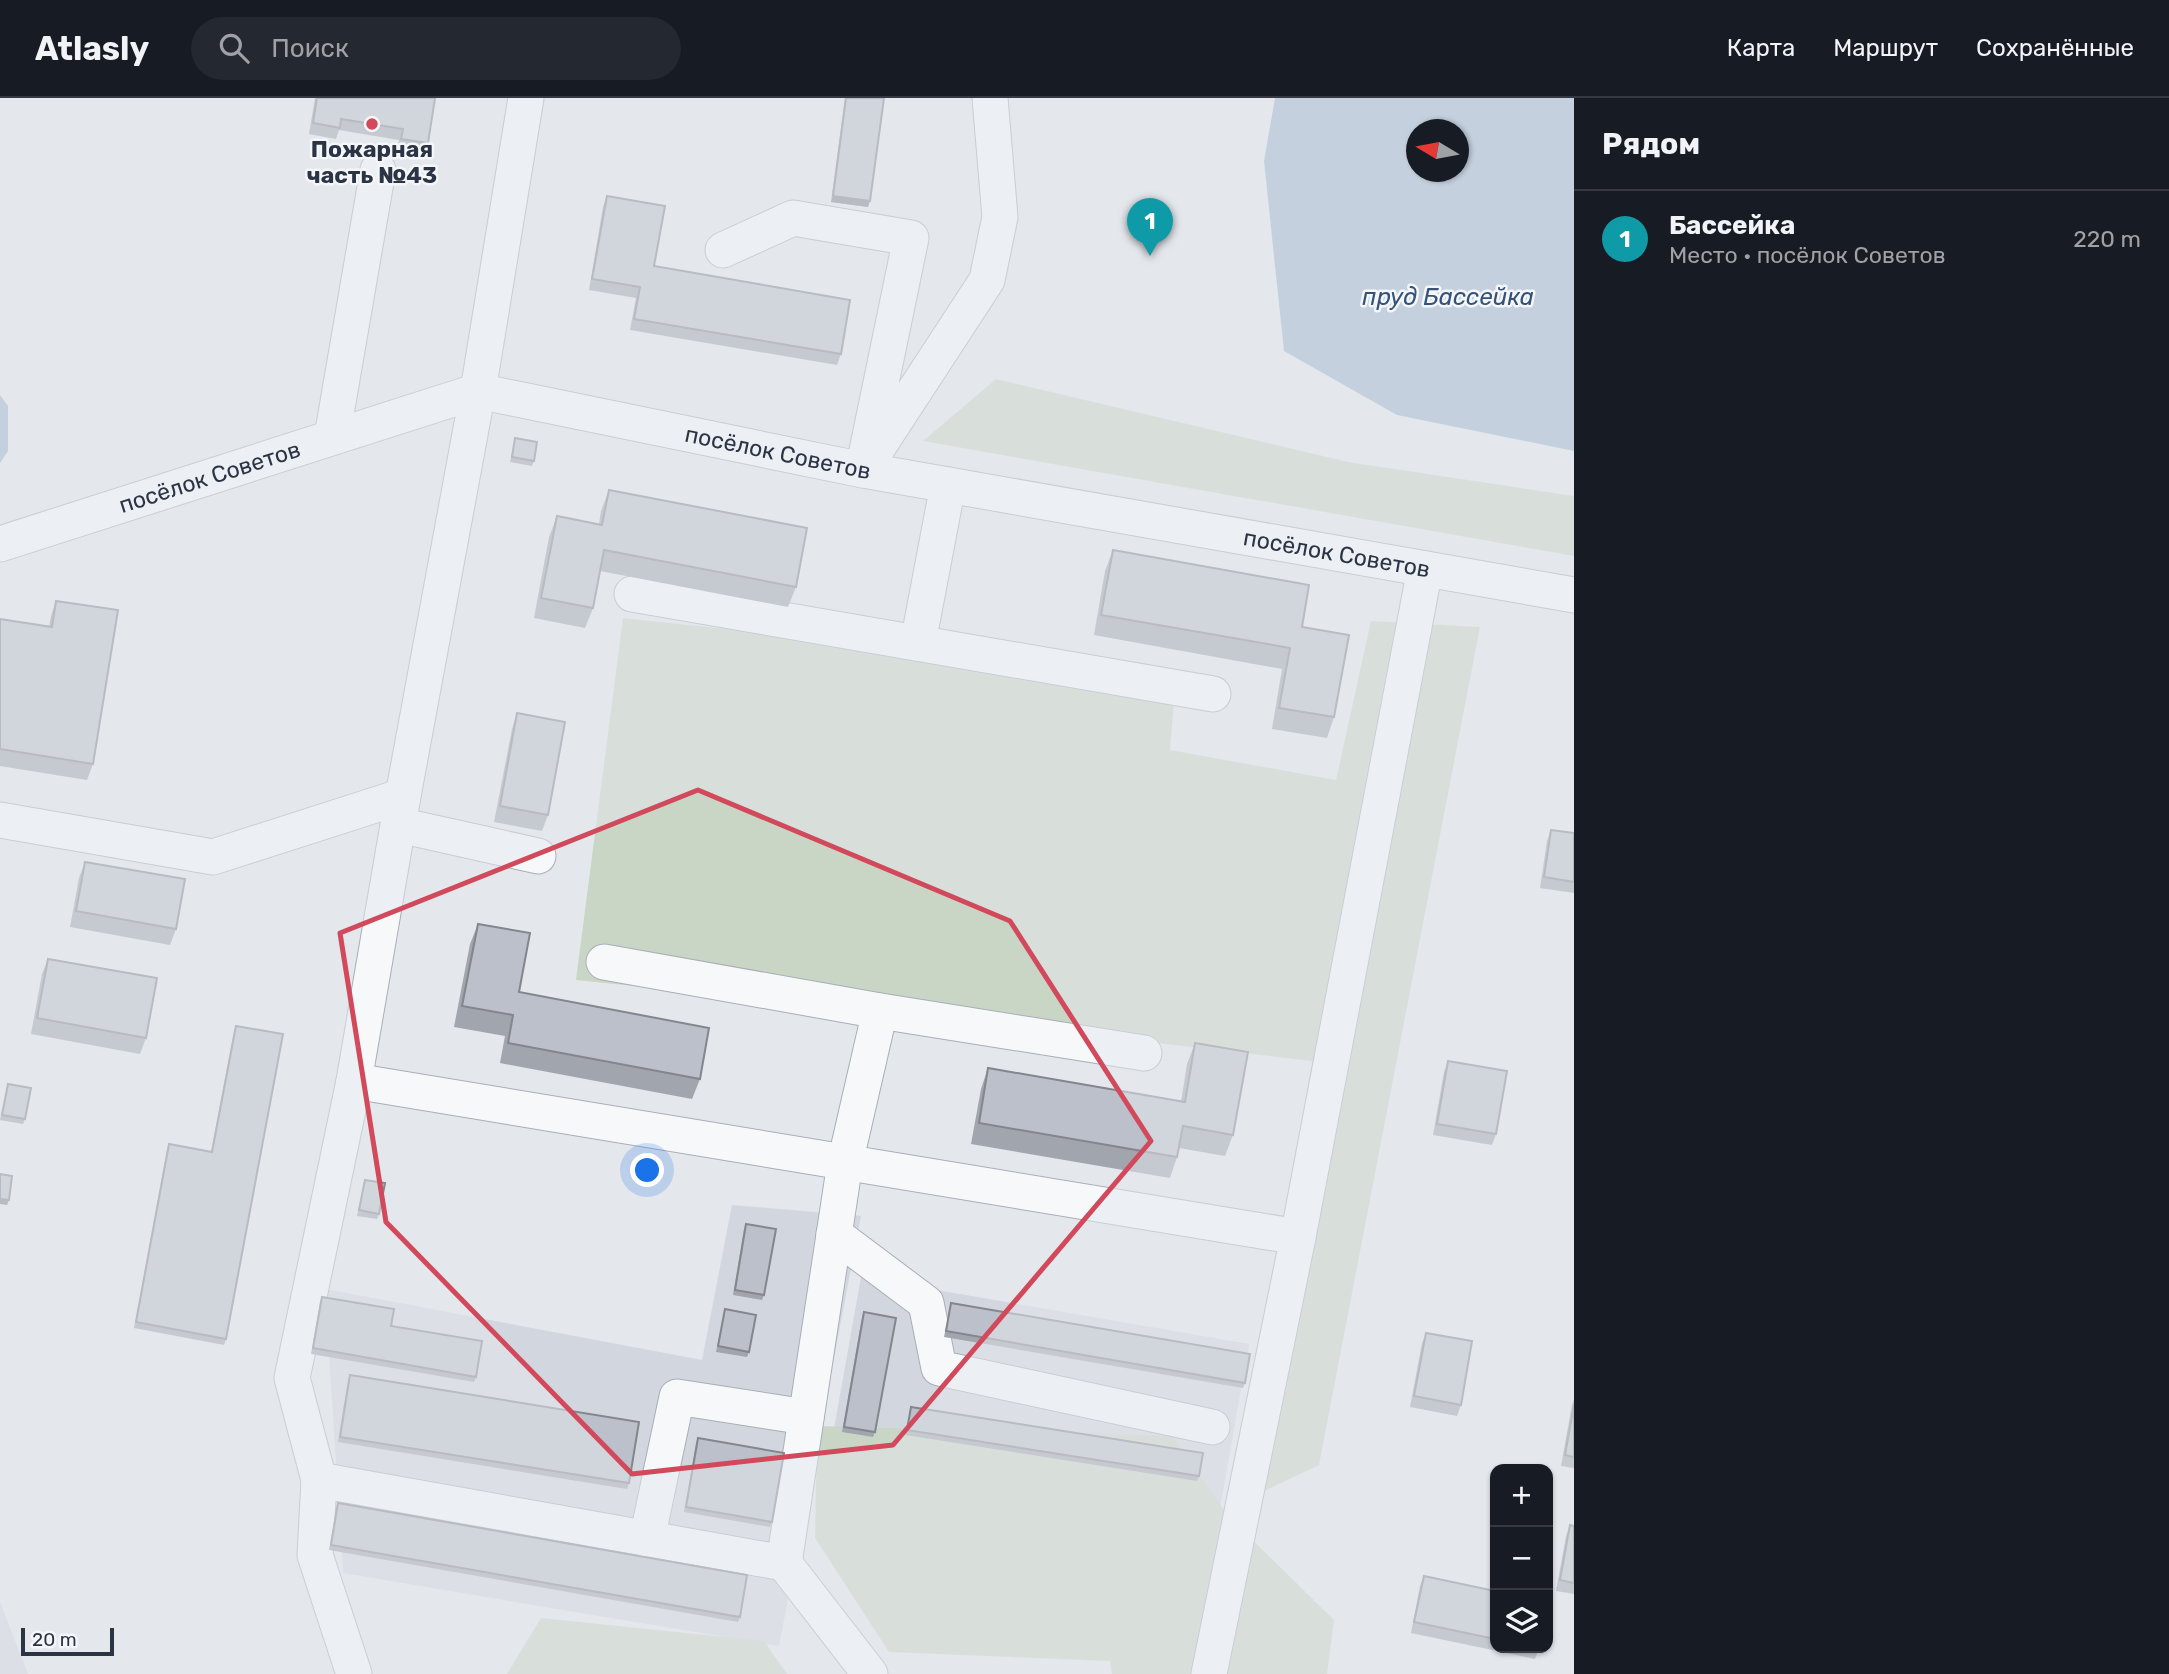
<!DOCTYPE html>
<html lang="ru">
<head>
<meta charset="utf-8">
<style>
	body { margin:0; font-family:Rubik,sans-serif; background:#242831; color:#f1f3f6 }
	.controls { position:absolute; right:21px; bottom:21px; display:grid; overflow:hidden; border-radius:14px; box-shadow:0 2px 5px #0004 }
	.controls button { width:63px; height:63px; display:grid; place-items:center; padding:0; border:0; border-bottom:2px solid #363941; background:#171b24; color:#f1f3f6; font:35px sans-serif }
	.compass { position:absolute; left:1406px; top:21px; width:63px; height:63px; border-radius:50%; background:#171b24; box-shadow:0 2px 5px #0004; rotate:280deg }
	.scale { position:absolute; left:21px; bottom:18px; width:93px; box-sizing:border-box; padding-left:7px; border:4px solid #2b3445; border-top:0; font-size:19px; line-height:24px; white-space:nowrap; color:#2b3445; -webkit-text-stroke:5px #f4f6f9; paint-order:stroke }
	.you { position:absolute; left:648px; top:1073px; width:24px; height:24px; margin:-18px; border:5px solid #fff; border-radius:50%; background:#1a73e8; box-shadow:0 0 0 10px #1a73e833 }
	.badge { display:grid; place-items:center; width:46px; height:46px; border-radius:50%; background:#2563eb; color:#fff; font-size:23px; font-weight:700 }
	.pin { position:absolute; translate:-50% -58px; filter:drop-shadow(0 2px 4px #0008) }
	.pin::after { content:''; position:absolute; top:37px; width:24px; height:21px; background:inherit; clip-path:polygon(0 0,100% 0,50% 100%) }
	.list { margin:0; padding:0; list-style:none }
	h2 { display:flex; justify-content:space-between; align-items:center; height:91px; margin:0; padding:0 28px; font-size:30px }
	h2 small { font-size:23px; font-weight:400; color:#9ea1a6 }
	.list li { display:grid; grid-template-columns:46px 1fr auto; gap:21px; align-items:center; box-sizing:border-box; height:98px; padding:0 28px; border-top:2px solid #363941 }
	.list b { display:block; font-size:26px; white-space:nowrap }
	.list p { margin:0; font-size:23px; white-space:nowrap; color:#9ea1a6 }
	.list em { font-size:23px; font-style:normal; color:#9ea1a6 }
	.icon { flex:none; width:38px; height:38px; fill:none; stroke:currentColor; stroke-width:2; stroke-linecap:round; stroke-linejoin:round }
	.map { position:relative; flex:none; width:1574px; height:1576px; overflow:hidden }
	header { display:flex; align-items:center; gap:42px; box-sizing:border-box; height:98px; padding:0 35px; background:#171b24; border-bottom:2px solid #363941 }
	header strong { font-size:33px }
	nav { display:flex; gap:38px; margin-inline-start:auto; font-size:24px }
	.search { width:490px; height:63px; background:#242831; display:flex; align-items:center; gap:18px; box-sizing:border-box; padding:0 24px; border-radius:38px; color:#9ea1a6; font-size:26px }
	main { display:flex }
	aside { flex:1; background:#171b24 }
	.map>svg:first-child { display:block }
</style>
</head>
<body>
<header>
<strong>Atlasly</strong>
<div class="search"><svg class="icon" aria-label="search" viewBox="0 0 24 24"><circle cx="10" cy="10" r="6"/><path d="M15 15l6 6"/></svg>Поиск</div>
<nav><a>Карта</a><a>Маршрут</a><a>Сохранённые</a></nav>
</header>
<main>
<div class="map">
<svg width="1574" height="1576" viewBox="0 0 1574 1576">
	<rect width="100%" height="100%" fill="#e4e7ec"/>
	<path fill="#d2d6de" d="M 732,1107 L 861,1118 L 779,1548 L 343,1475 L 325,1191 L 702,1262 Z
		M 861,1179 L 1249,1246 L 1220,1410 L 832,1342 Z
		M 0,1504 L 28,1576 L 0,1576 Z"/>
	<path fill="#c9d6c5" d="M 996,281 L 1348,364 L 1574,398 L 1574,458 L 923,343 Z
		M 623,520 L 1176,579 L 1170,652 L 1336,682 L 1371,523 L 1480,529 L 1319,1367 L 1245,1402 L 1312,963 L 880,913 L 576,882 Z
		M 817,1328 L 1172,1338 L 1229,1419 L 1334,1522 L 1327,1576 L 1112,1576 L 1110,1563 L 889,1554 L 815,1440 Z
		M 541,1520 L 764,1543 L 787,1576 L 507,1576 Z"/>
	<path fill="#9fb4cc" fill-rule="evenodd" d="M 1275,0 L 1574,0 L 1574,353 L 1397,317 L 1284,253 L 1264,63 ZM 1416,32 L 1458,32 L 1458,74 L 1416,74 Z
		M 0,297 L 8,308 L 8,353 L 0,365 Z"/>
	<g fill="none" stroke-linecap="round" stroke-linejoin="round">
		<defs>
			<g id="minor">
				<path d="M 723,152 L 793,120 L 911,140 L 863,372 L 987,182 L 1000,119 L 990,0"/>
				<path d="M 332,339 L 378,72"/>
				<path id="s1" d="M 0,446 L 478,293 L 863,372 L 1574,497"/>
				<path d="M 632,496 L 1213,596"/>
				<path d="M 918,545 L 948,387"/>
				<path d="M 0,722 L 213,759 L 403,698"/>
				<path d="M 399,727 L 538,758"/>
				<path d="M 604,864 L 880,913 L 1144,955"/>
				<path d="M 354,983 L 1298,1139"/>
				<path d="M 834,1136 L 926,1205 L 939,1270 L 1212,1329"/>
				<path d="M 319,1382 L 784,1465 L 870,1576"/>
				<path d="M 647,1441 L 677,1299 L 806,1319"/>
				<path d="M 784,1465 L 845,1065 L 880,913"/>
				<path d="M 354,1576 L 315,1457 L 319,1382 L 292,1280 L 354,983 L 403,698 L 478,293 L 526,0"/>
				<path d="M 1209,1576 L 1298,1139 L 1425,471"/>
			</g>
		</defs>
		<use href="#minor" stroke="#a9aeb7" stroke-width="37"/>
		<use href="#minor" stroke="#f7f8fa" stroke-width="35"/>
	</g>
	<path fill="#a1a5ae" d="M 315,0 L 435,0 L 428,45 L 424,56 L 397,51 L 399,42 L 339,32 L 336,41 L 309,36 Z
		M 845,0 L 884,0 L 868,109 L 831,104 Z
		M 607,98 L 654,168 L 841,256 L 837,267 L 630,232 L 636,200 L 589,192 L 603,109 Z
		M 515,340 L 534,363 L 532,368 L 510,364 Z
		M 609,392 L 796,489 L 788,509 L 600,473 L 593,510 L 585,530 L 534,520 L 549,439 L 557,418 L 599,426 L 601,413 Z
		M 1113,452 L 1302,529 L 1334,619 L 1327,640 L 1272,631 L 1282,571 L 1094,537 L 1105,473 Z
		M 56,503 L 93,666 L 87,682 L 0,668 L 0,521 L 49,529 L 51,518 Z
		M 517,615 L 548,717 L 542,733 L 494,724 L 512,631 Z
		M 1551,732 L 1574,735 L 1574,795 L 1540,790 L 1547,743 Z
		M 85,764 L 176,831 L 170,847 L 70,829 L 79,780 Z
		M 478,826 L 519,894 L 700,981 L 692,1001 L 500,965 L 505,938 L 454,929 L 470,846 Z
		M 48,861 L 146,940 L 140,956 L 31,936 L 42,876 Z
		M 236,928 L 226,1241 L 224,1247 L 134,1230 L 167,1052 L 169,1046 L 211,1054 L 234,933 Z
		M 1195,945 L 1233,1037 L 1225,1058 L 1179,1050 L 1177,1059 L 1170,1080 L 971,1046 L 981,991 L 988,970 L 1181,1004 L 1187,966 Z
		M 1448,963 L 1496,1036 L 1492,1047 L 1433,1037 L 1444,974 Z
		M 8,986 L 25,1021 L 23,1026 L 0,1022 Z
		M 365,1082 L 379,1116 L 377,1121 L 357,1118 Z
		M 746,1126 L 764,1197 L 762,1202 L 733,1197 L 744,1131 Z
		M 322,1199 L 391,1228 L 476,1279 L 474,1284 L 311,1256 L 320,1204 Z
		M 951,1205 L 1245,1285 L 1243,1290 L 944,1239 Z
		M 725,1211 L 749,1254 L 747,1259 L 716,1254 Z
		M 864,1214 L 875,1334 L 873,1339 L 842,1334 L 862,1219 Z
		M 1426,1235 L 1461,1307 L 1457,1318 L 1410,1309 L 1422,1245 Z
		M 350,1277 L 629,1385 L 627,1391 L 338,1344 L 348,1282 Z
		M 1574,1301 L 1574,1370 L 1561,1368 L 1572,1307 Z
		M 911,1309 L 1199,1378 L 1197,1383 L 905,1337 Z
		M 698,1340 L 772,1424 L 770,1429 L 684,1414 L 696,1346 Z
		M 338,1405 L 740,1519 L 738,1524 L 329,1452 L 336,1411 Z
		M 1570,1427 L 1574,1428 L 1574,1496 L 1556,1493 L 1566,1438 Z
		M 1424,1478 L 1495,1493 L 1495,1550 L 1539,1550 L 1535,1561 L 1411,1535 L 1420,1488 Z"/>
	<path fill="#83868d" d="M 833,98 L 870,103 L 868,109 L 831,104 Z
		M 0,1101 L 9,1102 L 7,1107 L 0,1106 Z"/>
	<path fill="#bbc0ca" stroke="#83868d" stroke-width="2" d="M 317,0 L 435,0 L 428,45 L 401,41 L 403,31 L 341,21 L 340,30 L 313,25 Z
		M 846,0 L 884,0 L 870,103 L 833,98 Z
		M 607,98 L 665,108 L 654,168 L 850,202 L 841,256 L 634,221 L 640,189 L 592,181 Z
		M 515,340 L 537,344 L 534,363 L 512,359 Z
		M 609,392 L 807,430 L 796,489 L 604,452 L 593,510 L 541,500 L 557,418 L 602,427 Z
		M 1113,452 L 1309,487 L 1302,529 L 1349,537 L 1334,619 L 1279,610 L 1290,550 L 1101,517 Z
		M 56,503 L 118,512 L 93,666 L 0,651 L 0,521 L 52,529 Z
		M 517,615 L 565,624 L 548,717 L 500,708 Z
		M 1551,732 L 1574,735 L 1574,784 L 1544,779 Z
		M 85,764 L 185,781 L 176,831 L 76,813 Z
		M 478,826 L 530,835 L 519,894 L 709,930 L 700,981 L 508,945 L 513,917 L 462,908 Z
		M 48,861 L 157,880 L 146,940 L 37,920 Z
		M 236,928 L 283,936 L 226,1241 L 136,1224 L 169,1046 L 212,1054 Z
		M 1195,945 L 1248,954 L 1233,1037 L 1183,1028 L 1177,1059 L 979,1025 L 988,970 L 1185,1004 Z
		M 1448,963 L 1507,973 L 1496,1036 L 1437,1026 Z
		M 8,986 L 31,990 L 25,1021 L 2,1017 Z
		M 0,1076 L 12,1078 L 9,1102 L 0,1101 Z
		M 365,1082 L 385,1085 L 379,1116 L 359,1112 Z
		M 746,1126 L 776,1131 L 764,1197 L 735,1192 Z
		M 322,1199 L 394,1211 L 391,1228 L 482,1243 L 476,1279 L 313,1250 Z
		M 951,1205 L 1250,1256 L 1245,1285 L 946,1233 Z
		M 725,1211 L 756,1217 L 749,1254 L 718,1248 Z
		M 864,1214 L 896,1220 L 875,1334 L 844,1329 Z
		M 1426,1235 L 1472,1243 L 1461,1307 L 1414,1298 Z
		M 350,1277 L 639,1324 L 629,1385 L 340,1339 Z
		M 1574,1307 L 1574,1359 L 1565,1357 Z
		M 911,1309 L 1203,1355 L 1199,1378 L 907,1332 Z
		M 698,1340 L 784,1355 L 772,1424 L 686,1409 Z
		M 338,1405 L 747,1477 L 740,1519 L 331,1447 Z
		M 1570,1427 L 1574,1428 L 1574,1485 L 1560,1482 Z
		M 1424,1478 L 1495,1493 L 1495,1541 L 1414,1524 Z"/>
	<path d="M0 0H1574V1576H0ZM 698,692 L 1010,823 L 1151,1043 L 893,1347 L 632,1376 L 386,1124 L 340,835 Z" fill="#e4e7ec" fill-opacity=".55" fill-rule="evenodd"/>
	<path fill="none" stroke="#d1495b" stroke-width="5" stroke-linejoin="round" d="M 698,692 L 1010,823 L 1151,1043 L 893,1347 L 632,1376 L 386,1124 L 340,835 Z"/>
	<circle fill="#d1495b" stroke="#f4f6f9" stroke-width="2.5" cx="372" cy="26" r="7"/>
	<g text-anchor="middle" dominant-baseline="central" stroke-width="5" stroke-linejoin="round" paint-order="stroke">
		<g font-size="23" font-weight="bold" fill="#2b3445" stroke="#f4f6f9">
			<text x="372" y="51">Пожарная<tspan x="372" dy="26">часть №43</tspan></text>
		</g>
		<g font-size="23" fill="#2b3445" stroke="#f4f6f9">
			<text stroke="none"><textPath href="#s1" startOffset="808">посёлок Советов</textPath></text>
			<text stroke="none"><textPath href="#s1" startOffset="220">посёлок Советов</textPath></text>
			<text stroke="none"><textPath href="#s1" startOffset="1376">посёлок Советов</textPath></text>
		</g>
		<g font-size="24" font-style="italic" fill="#34527a" stroke="#f4f6f9">
			<text x="1448" y="199">пруд Бассейка</text>
		</g>
	</g>
</svg>
<div class="controls">
<button>+</button>
<button>−</button>
<button><svg class="icon" aria-label="layers" viewBox="0 0 24 24"><path d="M12 4l9 5-9 5-9-5zM3 14l9 5 9-5"/></svg></button>
</div>
<svg class="compass" viewBox="-18 -18 36 36"><path d="M0-13l5 13h-10z" fill="#e53935"/><path d="M0 13l5-13h-10z" fill="#9ea1a6"/></svg>
<div class="scale">20 m</div>
<div class="you"></div>
<div class="pin badge" style="left:1150px;top:158px;background:#0f9aa8">1</div>
</div>
<aside>
<h2>Рядом<small></small></h2>
<ul class="list">
<li><span class="badge" style="background:#0f9aa8">1</span><div><b>Бассейка</b><p>Место · посёлок Советов</p></div><em>220 m</em></li>
</ul>
</aside>
</main>
</body>
</html>
